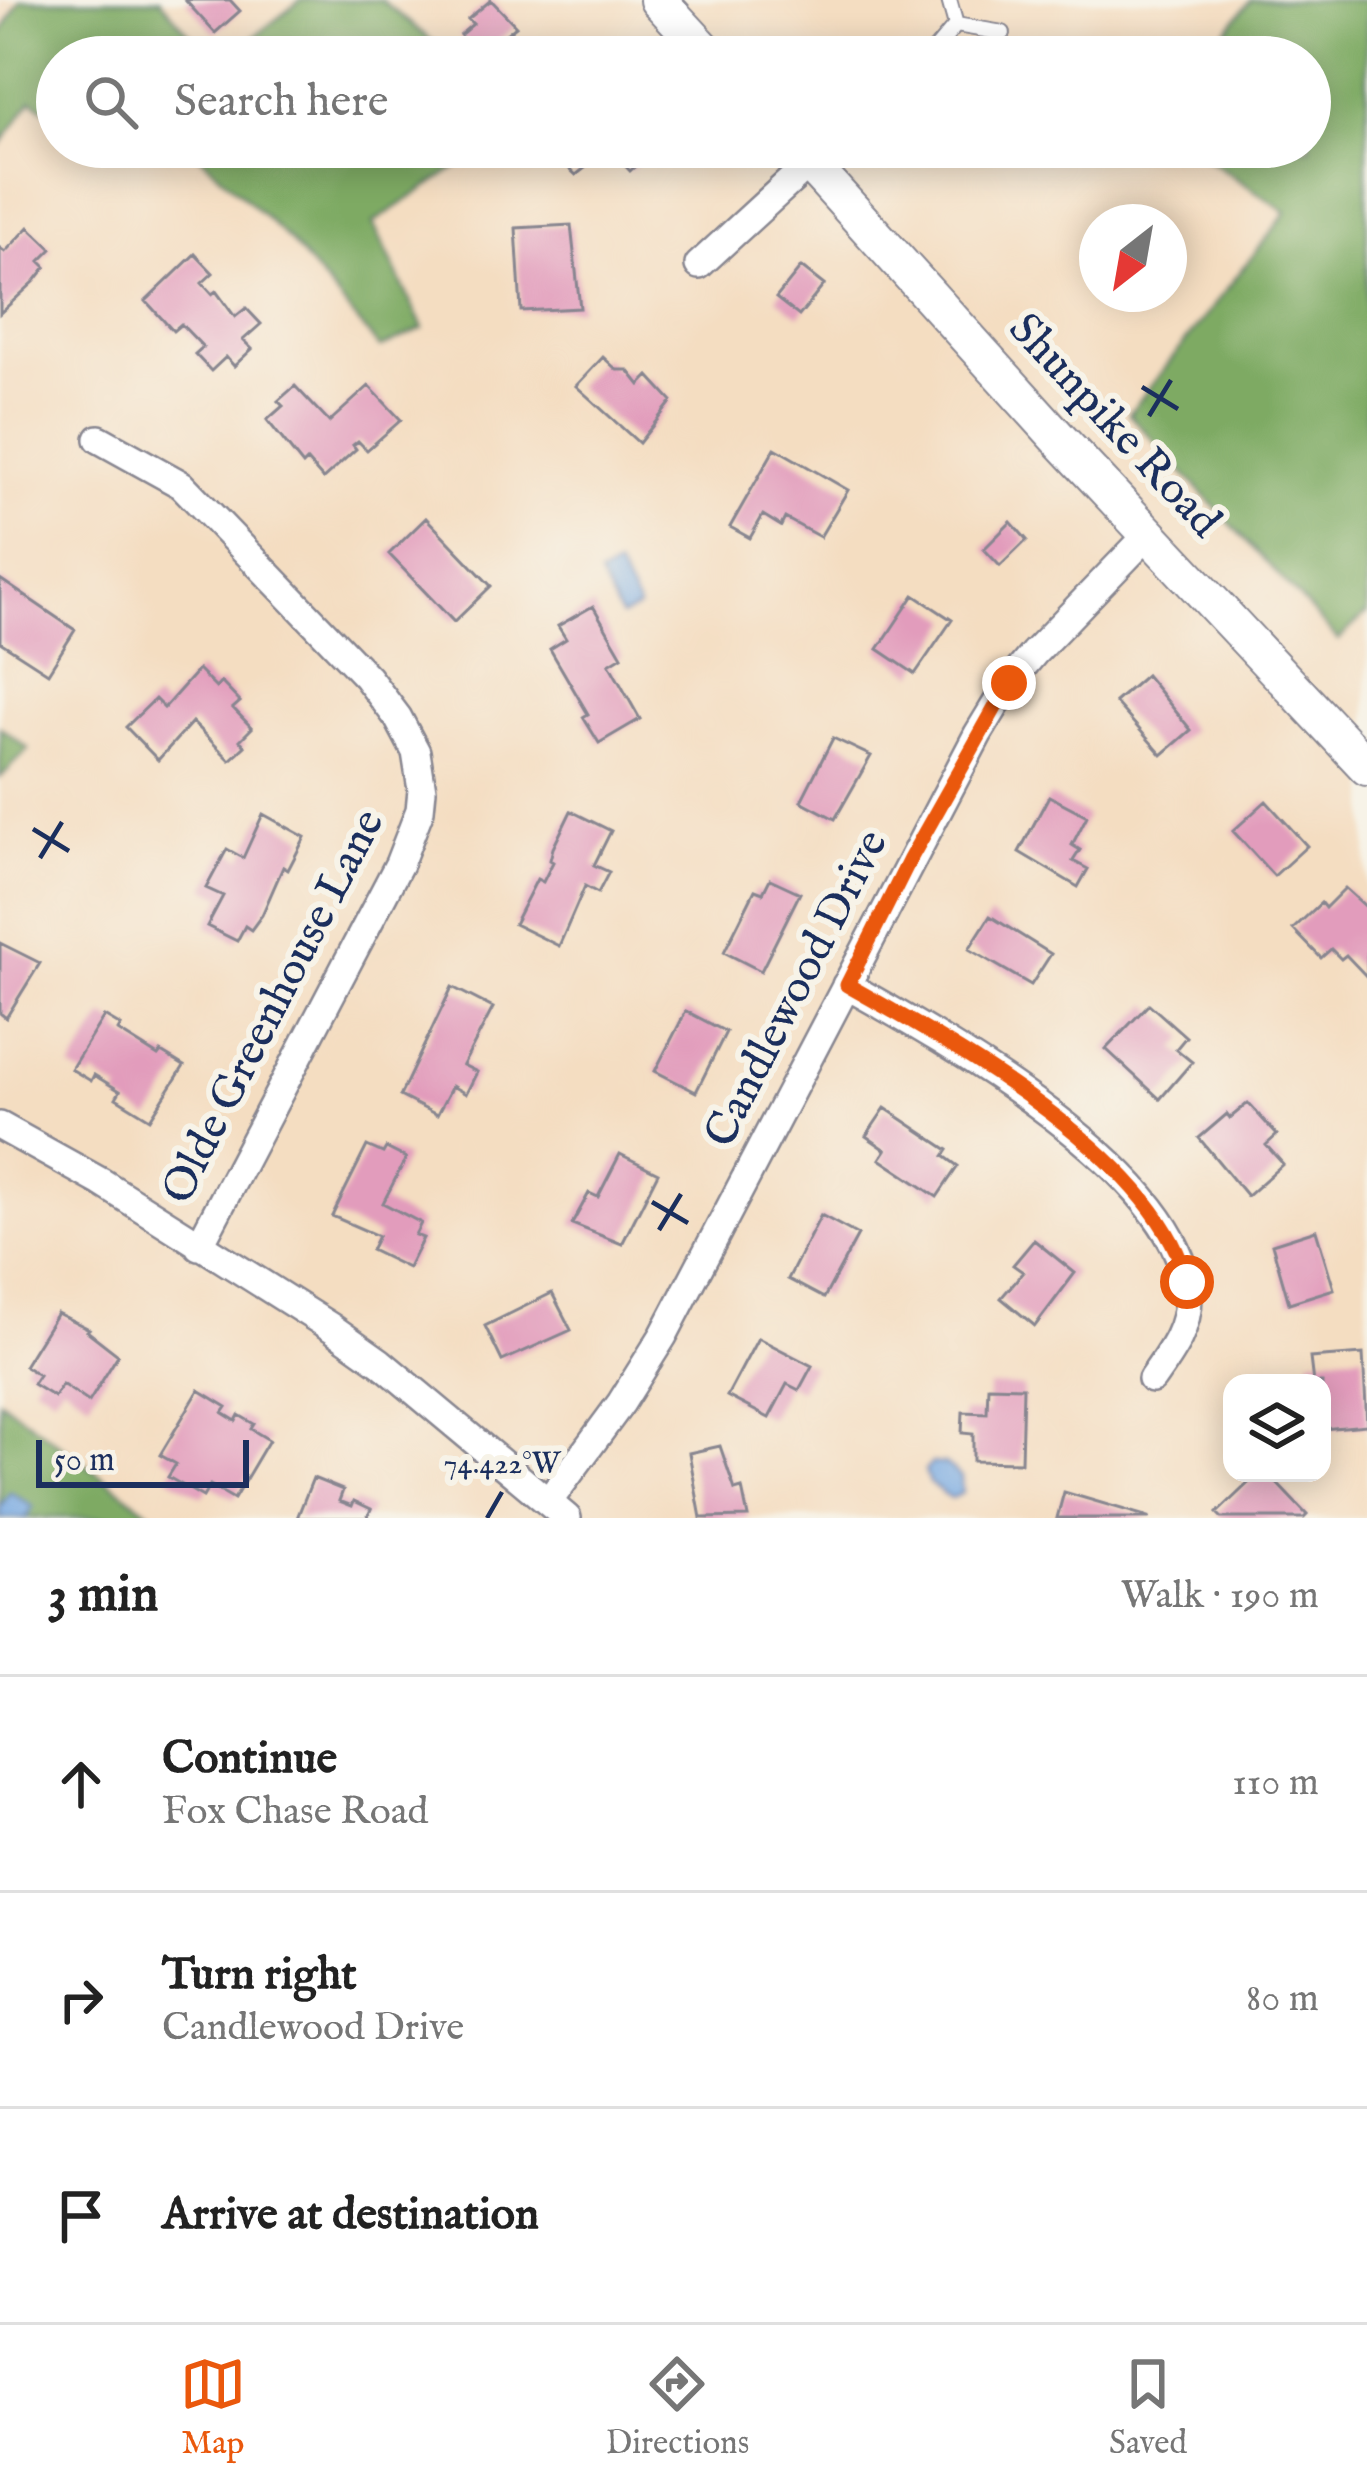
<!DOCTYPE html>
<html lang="en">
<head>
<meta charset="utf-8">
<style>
	body { margin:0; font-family:"IM FELL English",serif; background:#f6f6f6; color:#222 }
	.controls { position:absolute; right:36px; bottom:36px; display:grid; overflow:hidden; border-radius:24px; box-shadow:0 6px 30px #0003 }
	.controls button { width:108px; height:108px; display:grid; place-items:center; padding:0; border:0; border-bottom:3px solid #e0e0e0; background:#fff; color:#222; font:60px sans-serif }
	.compass { position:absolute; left:1079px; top:204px; width:108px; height:108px; border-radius:50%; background:#fff; box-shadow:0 6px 30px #0003; rotate:211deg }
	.scale { position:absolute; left:36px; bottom:30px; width:213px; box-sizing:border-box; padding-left:12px; border:6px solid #1b2f5e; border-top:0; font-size:33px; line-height:42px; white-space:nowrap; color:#1b2f5e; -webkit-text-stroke:9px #f7f3e8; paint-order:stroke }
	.stop { position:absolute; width:36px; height:36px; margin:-27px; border:9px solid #ea580c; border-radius:50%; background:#fff }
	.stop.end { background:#ea580c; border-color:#fff; box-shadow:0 3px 12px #0008 }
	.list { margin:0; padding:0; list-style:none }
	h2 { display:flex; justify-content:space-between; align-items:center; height:156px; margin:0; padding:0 48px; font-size:51px }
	h2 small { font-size:39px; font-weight:400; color:#767676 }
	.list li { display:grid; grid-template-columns:78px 1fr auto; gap:36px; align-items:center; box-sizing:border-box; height:216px; padding:0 48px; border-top:3px solid #e0e0e0 }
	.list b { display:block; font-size:45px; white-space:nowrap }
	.list p { margin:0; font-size:39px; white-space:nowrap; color:#767676 }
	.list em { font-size:39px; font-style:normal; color:#767676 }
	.icon { flex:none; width:66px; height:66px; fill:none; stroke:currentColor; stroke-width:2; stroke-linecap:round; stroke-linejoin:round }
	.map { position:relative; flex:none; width:1367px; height:1518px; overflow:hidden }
	.search { position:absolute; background:#fff; box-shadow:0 6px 30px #0003; left:36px; right:36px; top:36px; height:132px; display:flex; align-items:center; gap:30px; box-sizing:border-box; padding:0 42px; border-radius:66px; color:#767676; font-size:45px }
	.sheet { height:804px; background:#fff }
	nav { display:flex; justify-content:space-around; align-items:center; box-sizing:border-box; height:168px; border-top:3px solid #e0e0e0; background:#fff; font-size:33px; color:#767676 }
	nav a { display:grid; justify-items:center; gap:6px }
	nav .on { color:#ea580c }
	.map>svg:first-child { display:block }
</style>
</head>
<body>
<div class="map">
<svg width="1367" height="1518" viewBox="0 0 1367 1518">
	<rect width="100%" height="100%" fill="#f7f3e8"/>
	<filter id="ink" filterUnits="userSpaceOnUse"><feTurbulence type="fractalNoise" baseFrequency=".00833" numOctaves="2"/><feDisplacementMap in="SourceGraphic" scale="24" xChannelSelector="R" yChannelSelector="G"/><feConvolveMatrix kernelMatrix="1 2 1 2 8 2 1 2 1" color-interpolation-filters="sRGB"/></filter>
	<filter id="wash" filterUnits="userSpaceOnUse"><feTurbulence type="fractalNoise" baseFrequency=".004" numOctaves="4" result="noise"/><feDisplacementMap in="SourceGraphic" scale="48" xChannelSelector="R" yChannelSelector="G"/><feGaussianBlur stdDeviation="2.7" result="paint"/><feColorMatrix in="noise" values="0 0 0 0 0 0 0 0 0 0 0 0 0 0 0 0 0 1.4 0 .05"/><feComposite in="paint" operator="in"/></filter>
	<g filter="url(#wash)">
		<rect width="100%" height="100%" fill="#f4ddc1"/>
		<path fill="#7eaa63" stroke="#4c6c60" stroke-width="3" d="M 20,0 L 160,0 L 210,57 L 57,57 L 57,118 L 32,100 L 0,145 L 0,36 Z
			M 301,0 L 381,0 L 452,57 L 228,57 Z
			M 1251,0 L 1367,0 L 1367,613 L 1338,640 L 1129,414 L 1287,212 L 1190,147 L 1310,147 L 1310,57 L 1205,57 Z
			M 191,147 L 487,147 L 373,223 L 423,328 L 380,348 L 289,240 Z
			M 0,727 L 29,749 L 0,778 Z
			M 0,1400 L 152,1514 L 156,1518 L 0,1518 Z"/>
		<path fill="#76a8e2" stroke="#486ca0" stroke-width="3" d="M 617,567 L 639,608 L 621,617 L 599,576 Z
			M 932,1463 L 945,1464 L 961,1477 L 962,1493 L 951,1498 L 929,1483 L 925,1471 Z
			M 10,1492 L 33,1507 L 26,1518 L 0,1518 L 0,1508 Z"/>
		<g id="blocks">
			<path fill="#e29cbc" d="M 185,0 L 230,0 L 240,11 L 215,33 Z
				M 491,0 L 516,26 L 491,46 L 486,41 L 474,50 L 460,35 L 473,24 L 468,19 Z
				M 546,147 L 656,147 L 630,171 L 609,149 L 576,175 Z
				M 571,225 L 580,308 L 521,311 L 516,228 Z
				M 29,227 L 52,249 L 40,261 L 46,267 L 35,281 L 0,313 L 0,248 L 5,252 Z
				M 195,254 L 213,273 L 202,283 L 212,294 L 216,291 L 235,317 L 246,308 L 261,324 L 243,340 L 252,349 L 234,366 L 226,357 L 211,371 L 195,354 L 203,347 L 181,324 L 173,331 L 146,301 Z
				M 801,267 L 824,285 L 799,316 L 776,298 Z
				M 603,357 L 617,370 L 628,370 L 640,385 L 649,376 L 672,401 L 639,443 L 576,386 Z
				M 295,386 L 329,422 L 369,386 L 401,420 L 367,450 L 358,441 L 353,445 L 356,449 L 323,479 L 307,461 L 303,465 L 267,420 L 283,406 L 278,401 Z
				M 775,448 L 848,490 L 820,537 L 785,518 L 781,526 L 763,515 L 750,538 L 730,527 Z
				M 426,518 L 491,586 L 454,622 L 389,554 Z
				M 1011,522 L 1027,540 L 1000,566 L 984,549 Z
				M 0,579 L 75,630 L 48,673 L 0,642 Z
				M 914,595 L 952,620 L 915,674 L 878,649 Z
				M 593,606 L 622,656 L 609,664 L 640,719 L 599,743 L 583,717 L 588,714 L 550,649 L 566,639 L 558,626 Z
				M 198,670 L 216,688 L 221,682 L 240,702 L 233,708 L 252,728 L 240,740 L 245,746 L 230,760 L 192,722 L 158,760 L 126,727 L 155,699 L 164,708 Z
				M 1146,675 L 1191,730 L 1162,755 L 1115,702 Z
				M 833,738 L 871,756 L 835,819 L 801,801 Z
				M 1049,796 L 1087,816 L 1072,845 L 1080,850 L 1073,861 L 1088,869 L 1078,887 L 1019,852 Z
				M 1266,801 L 1307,846 L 1274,876 L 1233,831 Z
				M 571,811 L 611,831 L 594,865 L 609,872 L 598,893 L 585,886 L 559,946 L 514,924 L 537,879 L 543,882 L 553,862 L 550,860 L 553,848 Z
				M 263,814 L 305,837 L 288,870 L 283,867 L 262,915 L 251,930 L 245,926 L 237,941 L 207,926 L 223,896 L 206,888 L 227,849 L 243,858 Z
				M 770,879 L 800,893 L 761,971 L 724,952 L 755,890 L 763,893 Z
				M 1345,888 L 1367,908 L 1367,977 L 1346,955 L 1341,959 L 1331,949 L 1321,958 L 1293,929 L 1321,903 L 1325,908 Z
				M 990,916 L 1051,954 L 1031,985 L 969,949 Z
				M 0,943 L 40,963 L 6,1018 L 0,1013 Z
				M 452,987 L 493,1008 L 463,1065 L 477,1072 L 466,1094 L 452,1086 L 437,1115 L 400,1096 Z
				M 1149,1004 L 1186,1037 L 1176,1049 L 1192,1062 L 1160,1099 L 1106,1049 Z
				M 686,1011 L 726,1032 L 696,1092 L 655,1071 Z
				M 104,1016 L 121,1026 L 118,1031 L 158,1056 L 161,1052 L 184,1066 L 150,1119 L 116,1098 L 120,1091 L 94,1075 L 91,1081 L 71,1069 Z
				M 1248,1103 L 1277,1135 L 1266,1145 L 1283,1164 L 1247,1196 L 1199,1138 L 1227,1114 L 1230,1118 Z
				M 885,1108 L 948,1150 L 944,1156 L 958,1166 L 937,1197 L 880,1159 L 886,1150 L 866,1136 Z
				M 367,1146 L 383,1153 L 386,1148 L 406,1158 L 383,1203 L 421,1223 L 415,1235 L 423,1238 L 408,1268 L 371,1250 L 378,1236 L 332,1216 Z
				M 620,1154 L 658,1173 L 622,1244 L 572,1224 L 589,1193 L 598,1197 Z
				M 821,1215 L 858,1235 L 824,1298 L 788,1279 Z
				M 1316,1230 L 1334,1289 L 1289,1303 L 1272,1244 Z
				M 1034,1240 L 1075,1273 L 1035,1326 L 1001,1298 L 1023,1272 L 1013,1265 Z
				M 552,1293 L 571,1330 L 502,1361 L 485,1326 Z
				M 57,1313 L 89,1329 L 87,1331 L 118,1355 L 89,1402 L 62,1384 L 54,1397 L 33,1384 L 39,1375 L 24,1366 Z
				M 758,1338 L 812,1366 L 799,1390 L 787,1384 L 769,1418 L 727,1396 Z
				M 1363,1354 L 1367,1425 L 1322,1429 L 1322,1383 L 1313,1383 L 1310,1358 Z
				M 988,1386 L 1023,1387 L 1021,1462 L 973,1461 L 973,1434 L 962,1433 L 963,1412 L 987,1413 Z
				M 199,1390 L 227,1407 L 223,1413 L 236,1421 L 239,1415 L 254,1424 L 251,1429 L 269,1440 L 234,1499 L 210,1485 L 203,1497 L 168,1477 L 176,1464 L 160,1455 Z
				M 720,1446 L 735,1490 L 742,1488 L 748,1517 L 701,1518 L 689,1453 Z
				M 1259,1473 L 1267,1473 L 1307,1515 L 1304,1518 L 1222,1518 L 1217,1513 Z
				M 313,1478 L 343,1490 L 339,1501 L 352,1506 L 354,1501 L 371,1509 L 367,1518 L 297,1518 Z
				M 1064,1492 L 1149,1517 L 1149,1518 L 1057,1518 Z"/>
		</g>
	</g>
	<g filter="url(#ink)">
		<use href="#blocks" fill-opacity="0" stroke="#888690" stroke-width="3"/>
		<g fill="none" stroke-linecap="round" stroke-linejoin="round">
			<defs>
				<path id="lane" d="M 949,0 L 956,25
					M 956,25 L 1003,33
					M 929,57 L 956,25"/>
				<path id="street" d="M 699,265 L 810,163
					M 99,439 L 182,485 L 367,677 L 398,718 L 416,752 L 422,790 L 420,810 L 399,864 L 199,1246
					M 846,985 C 941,1038 1187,1175 1188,1297 C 1188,1330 1170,1353 1152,1379
					M 0,1126 L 101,1182 L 332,1328 L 380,1362 L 567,1518
					M 548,1502 L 621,1403 L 663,1336 L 978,734 L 1009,683 L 1034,653 L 1148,535"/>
				<path id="secondary" d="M 658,0 L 711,57
					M 795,147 L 1061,441 L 1367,767"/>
			</defs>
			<use href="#lane" stroke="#888690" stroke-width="18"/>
			<use href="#street" stroke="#888690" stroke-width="32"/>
			<use href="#secondary" stroke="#888690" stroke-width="40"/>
			<use href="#lane" stroke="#fff" stroke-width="14"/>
			<use href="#street" stroke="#fff" stroke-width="27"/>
			<use href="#secondary" stroke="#fff" stroke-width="36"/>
		</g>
	</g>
	<g fill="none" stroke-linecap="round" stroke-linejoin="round" filter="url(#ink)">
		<path stroke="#ea580c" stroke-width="15" d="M 1009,683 L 909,861 L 847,985 C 952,1044 1159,1158 1187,1282"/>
	</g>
	<path fill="none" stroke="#1b2f5e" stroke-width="4.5" d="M 1142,387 L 1178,409M 1149,416 L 1171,380M 33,829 L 69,851M 40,858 L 62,822M 652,1202 L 688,1223M 659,1230 L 681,1194M 487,1518 L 502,1492"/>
	<g text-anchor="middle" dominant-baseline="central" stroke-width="12" stroke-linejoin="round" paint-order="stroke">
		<g font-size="45" fill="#1b2f5e" stroke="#f7f3e8">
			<text transform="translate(1114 426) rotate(47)">Shunpike Road</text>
			<text transform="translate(797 989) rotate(-63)">Candlewood Drive</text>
			<text transform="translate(274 1007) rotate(-63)">Olde Greenhouse Lane</text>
		</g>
	</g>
	<g font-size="30" text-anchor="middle" fill="#1b2f5e" stroke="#f7f3e8" stroke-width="12" stroke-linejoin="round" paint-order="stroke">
		<text x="502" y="1473">74.422°W</text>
	</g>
</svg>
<div class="controls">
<button><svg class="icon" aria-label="layers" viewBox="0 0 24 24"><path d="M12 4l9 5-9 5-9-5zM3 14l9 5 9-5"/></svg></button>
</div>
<svg class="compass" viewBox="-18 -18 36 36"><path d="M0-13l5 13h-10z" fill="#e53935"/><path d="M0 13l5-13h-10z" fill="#767676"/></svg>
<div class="scale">50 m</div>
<div class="stop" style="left:1187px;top:1282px"></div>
<div class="stop end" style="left:1009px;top:683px"></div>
<div class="search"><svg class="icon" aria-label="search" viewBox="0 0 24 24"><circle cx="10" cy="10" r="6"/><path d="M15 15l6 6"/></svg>Search here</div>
</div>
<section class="sheet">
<h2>3 min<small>Walk · 190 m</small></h2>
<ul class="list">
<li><svg class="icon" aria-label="ahead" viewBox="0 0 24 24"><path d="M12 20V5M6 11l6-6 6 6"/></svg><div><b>Continue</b><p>Fox Chase Road</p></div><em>110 m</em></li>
<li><svg class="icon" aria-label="right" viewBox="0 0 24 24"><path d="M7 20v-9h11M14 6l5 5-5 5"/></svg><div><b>Turn right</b><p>Candlewood Drive</p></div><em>80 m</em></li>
<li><svg class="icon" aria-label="arrive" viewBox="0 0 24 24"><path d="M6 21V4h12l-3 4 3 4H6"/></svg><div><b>Arrive at destination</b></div></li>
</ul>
</section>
<nav>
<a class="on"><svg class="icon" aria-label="map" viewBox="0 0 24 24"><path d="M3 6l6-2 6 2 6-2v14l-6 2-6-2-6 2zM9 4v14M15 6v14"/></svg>Map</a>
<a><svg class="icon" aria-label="directions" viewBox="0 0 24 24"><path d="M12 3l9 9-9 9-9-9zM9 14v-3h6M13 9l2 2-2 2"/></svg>Directions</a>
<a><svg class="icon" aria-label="saved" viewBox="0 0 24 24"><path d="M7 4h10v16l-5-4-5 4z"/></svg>Saved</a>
</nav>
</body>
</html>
